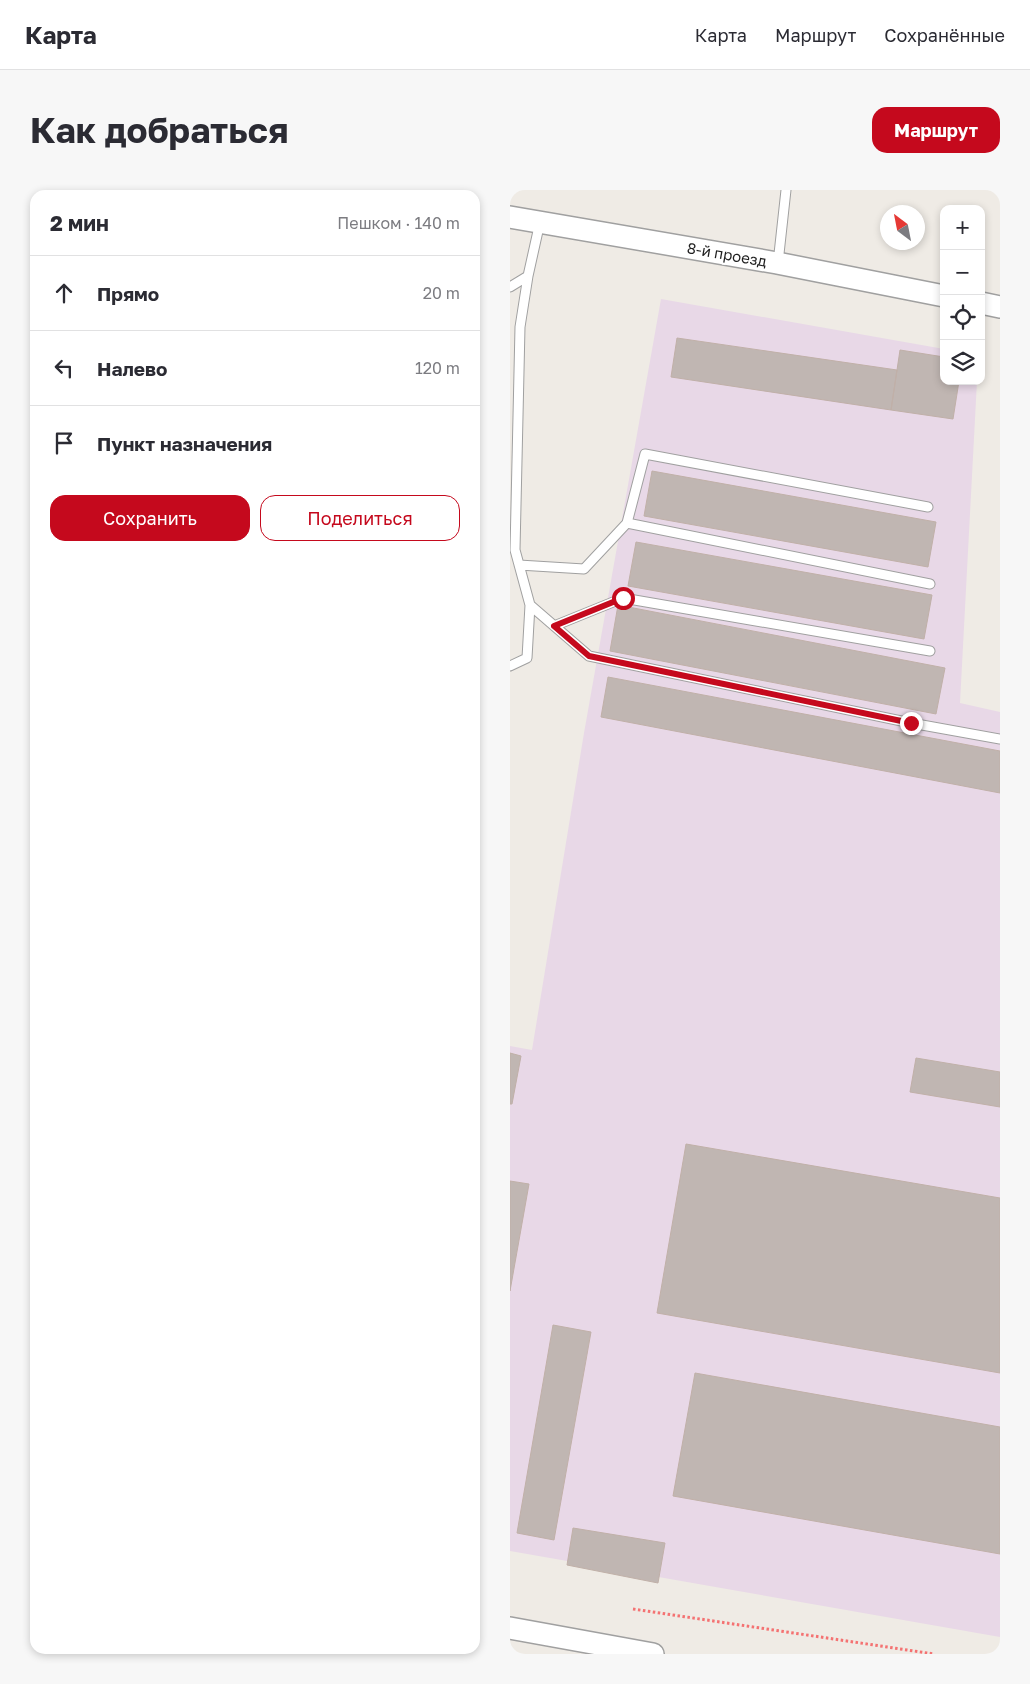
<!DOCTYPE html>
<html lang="ru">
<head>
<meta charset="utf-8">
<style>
	body { margin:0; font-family:"Golos Text",sans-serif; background:#f7f7f7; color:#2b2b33 }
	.controls { position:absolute; right:15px; top:15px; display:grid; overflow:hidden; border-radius:10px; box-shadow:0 2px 8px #0003 }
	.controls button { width:45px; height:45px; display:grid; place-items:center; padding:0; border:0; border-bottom:1px solid #e1e1e2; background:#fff; color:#2b2b33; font:25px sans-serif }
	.compass { position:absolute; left:370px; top:15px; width:45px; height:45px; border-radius:50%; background:#fff; box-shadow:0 2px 8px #0003; rotate:328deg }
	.stop { position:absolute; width:15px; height:15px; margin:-11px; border:4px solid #c5091d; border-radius:50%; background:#fff }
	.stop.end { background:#c5091d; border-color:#fff; box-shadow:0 1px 5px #0008 }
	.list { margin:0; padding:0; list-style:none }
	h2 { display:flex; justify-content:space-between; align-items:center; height:65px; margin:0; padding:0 20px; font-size:21px }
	h2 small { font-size:16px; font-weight:400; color:#7c7c81 }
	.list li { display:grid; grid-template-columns:32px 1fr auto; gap:15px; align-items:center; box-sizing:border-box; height:75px; padding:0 20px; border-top:1px solid #e1e1e2 }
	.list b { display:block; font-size:19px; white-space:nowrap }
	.list em { font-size:16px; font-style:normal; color:#7c7c81 }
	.actions { display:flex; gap:10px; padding:15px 20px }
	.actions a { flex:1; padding:11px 0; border:1px solid #c5091d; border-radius:15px; text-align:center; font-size:18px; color:#c5091d }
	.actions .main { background:#c5091d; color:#fff }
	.icon { flex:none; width:28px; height:28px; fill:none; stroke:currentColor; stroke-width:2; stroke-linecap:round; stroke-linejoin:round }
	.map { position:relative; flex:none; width:490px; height:1464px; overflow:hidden; border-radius:15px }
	header { display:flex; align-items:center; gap:30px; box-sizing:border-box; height:70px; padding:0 25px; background:#fff; border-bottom:1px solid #e1e1e2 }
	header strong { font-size:24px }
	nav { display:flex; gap:28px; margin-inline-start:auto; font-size:18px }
	.intro { display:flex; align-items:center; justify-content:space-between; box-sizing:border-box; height:120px; padding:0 30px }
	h1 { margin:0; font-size:35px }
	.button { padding:12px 22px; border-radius:15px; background:#c5091d; color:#fff; font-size:18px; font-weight:700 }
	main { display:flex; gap:30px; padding:0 30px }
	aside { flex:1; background:#fff; border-radius:15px; box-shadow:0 2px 8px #0003 }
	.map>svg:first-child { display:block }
</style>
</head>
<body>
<header>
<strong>Карта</strong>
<nav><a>Карта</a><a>Маршрут</a><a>Сохранённые</a></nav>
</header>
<div class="intro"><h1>Как добраться</h1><a class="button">Маршрут</a></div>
<main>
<aside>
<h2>2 мин<small>Пешком · 140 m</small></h2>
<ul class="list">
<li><svg class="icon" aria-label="ahead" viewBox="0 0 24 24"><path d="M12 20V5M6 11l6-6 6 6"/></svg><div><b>Прямо</b></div><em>20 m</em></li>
<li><svg class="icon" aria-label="left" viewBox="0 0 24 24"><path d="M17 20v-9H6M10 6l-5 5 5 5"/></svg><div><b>Налево</b></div><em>120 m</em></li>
<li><svg class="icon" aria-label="arrive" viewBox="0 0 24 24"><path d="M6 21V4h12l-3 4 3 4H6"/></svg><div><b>Пункт назначения</b></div></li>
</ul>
<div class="actions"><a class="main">Сохранить</a><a>Поделиться</a></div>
</aside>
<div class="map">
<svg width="490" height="1464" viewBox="0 0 490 1464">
	<rect width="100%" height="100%" fill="#efebe5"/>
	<path fill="#e8d8e7" d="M 151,109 L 434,159 L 434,191 L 467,191 L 450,513 L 490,522 L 490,1447 L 0,1361 L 0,856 L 22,860 L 74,543 Z"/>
	<path fill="#c0b6b2" stroke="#c0b0a8" d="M 167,148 L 387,180 L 381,220 L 161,187 Z
		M 390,160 L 434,167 L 434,191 L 449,191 L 443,229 L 381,220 Z
		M 142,281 L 426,332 L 418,377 L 134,326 Z
		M 126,352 L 422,405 L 414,449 L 118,396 Z
		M 108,415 L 435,478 L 426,524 L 100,461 Z
		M 98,487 L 490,561 L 490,603 L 91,527 Z
		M 0,863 L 11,866 L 2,914 L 0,914 Z
		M 406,868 L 490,882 L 490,917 L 400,902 Z
		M 176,954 L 490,1008 L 490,1183 L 147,1123 Z
		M 0,991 L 19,994 L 0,1101 Z
		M 43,1135 L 81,1142 L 44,1350 L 7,1343 Z
		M 185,1183 L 490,1237 L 490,1364 L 163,1306 Z
		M 63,1338 L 155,1353 L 148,1393 L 57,1375 Z"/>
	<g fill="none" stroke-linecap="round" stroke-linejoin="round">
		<defs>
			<path id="service" d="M 268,73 L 276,0
				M 0,97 L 18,86 L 30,32
				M 117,333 L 135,264 L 418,317
				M 9,375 L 74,379 L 117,333 L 420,394
				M 20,415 L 79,466 L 401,533 L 490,549
				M 44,436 L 113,408 L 420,461
				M 0,476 L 17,468 L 20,415 L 5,360 L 10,137 L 18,86"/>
			<path id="tertiary" d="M 0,27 L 267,73 L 434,106
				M 471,113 L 490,117
				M 0,1438 L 143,1464"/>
		</defs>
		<use href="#service" stroke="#a0a0a0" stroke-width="11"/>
		<use href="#tertiary" stroke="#a0a0a0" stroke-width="24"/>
		<path stroke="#f47272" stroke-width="3" stroke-dasharray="2.5 2.5" stroke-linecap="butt" d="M 123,1419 L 424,1464"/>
		<use href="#service" stroke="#fff" stroke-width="9"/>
		<use href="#tertiary" stroke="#fff" stroke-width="21"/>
	</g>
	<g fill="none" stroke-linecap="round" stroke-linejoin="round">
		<path stroke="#c5091d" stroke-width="6" d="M 113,408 L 44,436 L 79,466 L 401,533"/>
	</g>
	<g text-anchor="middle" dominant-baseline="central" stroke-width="4.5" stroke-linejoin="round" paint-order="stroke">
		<g font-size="15" fill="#1f1f1f" stroke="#fff">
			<text transform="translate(217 64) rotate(10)">8-й проезд</text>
		</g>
	</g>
</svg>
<div class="controls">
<button>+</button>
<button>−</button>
<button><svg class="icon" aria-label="locate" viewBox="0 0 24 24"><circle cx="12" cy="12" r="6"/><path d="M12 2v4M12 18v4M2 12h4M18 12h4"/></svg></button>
<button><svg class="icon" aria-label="layers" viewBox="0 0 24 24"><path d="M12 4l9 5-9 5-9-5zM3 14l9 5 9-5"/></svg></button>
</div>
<svg class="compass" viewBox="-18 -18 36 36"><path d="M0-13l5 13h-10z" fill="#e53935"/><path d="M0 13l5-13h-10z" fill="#7c7c81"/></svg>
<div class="stop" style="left:113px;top:408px"></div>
<div class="stop end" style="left:401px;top:533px"></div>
</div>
</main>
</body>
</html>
